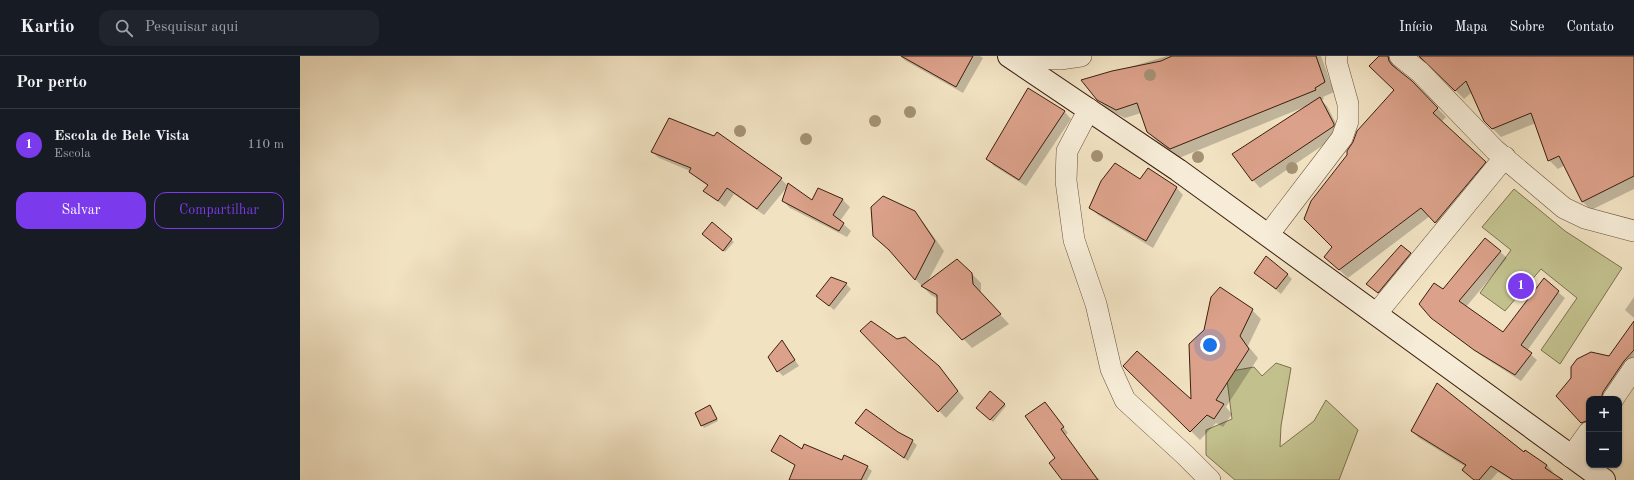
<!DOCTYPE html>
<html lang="pt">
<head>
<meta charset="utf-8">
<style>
	body { margin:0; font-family:"Old Standard TT",serif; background:#20242c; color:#f1f3f6 }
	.controls { position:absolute; right:12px; bottom:12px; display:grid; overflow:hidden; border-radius:8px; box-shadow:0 1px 3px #0004 }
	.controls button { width:36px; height:36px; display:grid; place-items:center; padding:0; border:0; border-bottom:1px solid #363941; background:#171b24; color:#f1f3f6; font:20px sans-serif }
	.you { position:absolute; left:910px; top:289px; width:14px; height:14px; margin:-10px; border:3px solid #fff; border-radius:50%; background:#1a73e8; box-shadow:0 0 0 6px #1a73e833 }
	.badge { display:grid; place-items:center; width:26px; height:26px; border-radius:50%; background:#7c3aed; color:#fff; font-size:13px; font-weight:700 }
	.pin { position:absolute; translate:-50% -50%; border:2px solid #fff; box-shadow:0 1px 4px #0006 }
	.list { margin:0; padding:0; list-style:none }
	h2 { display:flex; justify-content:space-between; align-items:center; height:52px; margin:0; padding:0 16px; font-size:17px }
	h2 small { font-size:13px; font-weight:400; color:#9ea1a6 }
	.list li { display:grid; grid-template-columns:26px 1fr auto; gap:12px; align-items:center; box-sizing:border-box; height:72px; padding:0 16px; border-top:1px solid #363941 }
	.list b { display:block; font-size:15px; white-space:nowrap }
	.list p { margin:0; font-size:13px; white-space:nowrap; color:#9ea1a6 }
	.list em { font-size:13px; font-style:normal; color:#9ea1a6 }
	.actions { display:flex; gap:8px; padding:12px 16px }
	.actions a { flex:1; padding:9px 0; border:1px solid #7c3aed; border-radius:12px; text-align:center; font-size:14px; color:#7c3aed }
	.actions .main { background:#7c3aed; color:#fff }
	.icon { flex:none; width:22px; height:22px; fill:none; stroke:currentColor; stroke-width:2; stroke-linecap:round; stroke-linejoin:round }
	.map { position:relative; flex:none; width:1334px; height:424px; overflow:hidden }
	header { display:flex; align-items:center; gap:24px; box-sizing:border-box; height:56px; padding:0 20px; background:#171b24; border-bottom:1px solid #363941 }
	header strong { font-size:19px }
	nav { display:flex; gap:22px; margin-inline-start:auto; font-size:14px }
	.search { width:280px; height:36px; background:#20242c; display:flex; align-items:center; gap:10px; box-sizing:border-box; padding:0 14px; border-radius:12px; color:#9ea1a6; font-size:15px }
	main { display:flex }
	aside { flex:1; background:#171b24 }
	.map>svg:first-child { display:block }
</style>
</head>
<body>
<header>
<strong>Kartio</strong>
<div class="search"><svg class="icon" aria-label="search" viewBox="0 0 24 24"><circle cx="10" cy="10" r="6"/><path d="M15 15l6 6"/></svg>Pesquisar aqui</div>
<nav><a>Início</a><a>Mapa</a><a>Sobre</a><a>Contato</a></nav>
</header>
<main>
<aside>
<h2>Por perto<small></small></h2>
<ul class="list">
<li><span class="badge">1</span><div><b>Escola de Bele Vista</b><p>Escola</p></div><em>110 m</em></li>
</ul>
<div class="actions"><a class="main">Salvar</a><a>Compartilhar</a></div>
</aside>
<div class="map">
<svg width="1334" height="424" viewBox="0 0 1334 424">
	<rect width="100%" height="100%" fill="#f1e2c2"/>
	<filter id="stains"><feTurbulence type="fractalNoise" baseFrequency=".005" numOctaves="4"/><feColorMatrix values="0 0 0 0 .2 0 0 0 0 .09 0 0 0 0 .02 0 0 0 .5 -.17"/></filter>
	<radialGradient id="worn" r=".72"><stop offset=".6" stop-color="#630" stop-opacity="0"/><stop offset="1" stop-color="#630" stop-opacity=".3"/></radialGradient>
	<path fill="#c2c18e" stroke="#80704e" d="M 1214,133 L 1265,175 L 1322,212 L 1260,308 L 1241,294 L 1277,242 L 1241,213 L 1205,255 L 1180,237 L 1211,194 L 1182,171 Z
		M 976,307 L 991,312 L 981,370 L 980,391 L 1014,365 L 1026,344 L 1058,374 L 1039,424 L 935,424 L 906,399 L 906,374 L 932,363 L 926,316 L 954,311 L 962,320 Z"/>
	<path fill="#0003" d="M 600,0 L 680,0 L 683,2 L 663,37 L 606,5 Z
		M 867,0 L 1021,0 L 1034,36 L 1023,41 L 1024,43 L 1021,44 L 1027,50 L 1041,77 L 960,132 L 953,124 L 1007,50 L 879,102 L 857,85 L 848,76 L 841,57 L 825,62 L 807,53 L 783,25 Z
		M 1080,0 L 1100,0 L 1096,7 L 1097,14 L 1111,26 L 1146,61 L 1141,66 L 1194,115 L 1144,175 L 1130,160 L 1048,222 L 1034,209 L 1034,191 L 1047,100 L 1095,34 Z
		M 1119,0 L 1334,0 L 1334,133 L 1291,154 L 1282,145 L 1265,109 L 1258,113 L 1249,104 L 1236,67 L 1201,81 L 1184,64 L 1172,36 L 1164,43 L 1137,15 Z
		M 764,55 L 771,63 L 726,130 L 694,110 L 687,102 Z
		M 415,81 L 481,123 L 488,130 L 464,159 L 434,138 L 425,151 L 405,135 L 408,130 L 397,122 L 390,115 L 359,102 L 352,96 Z
		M 876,131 L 883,139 L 853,192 L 798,159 L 791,152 Z
		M 519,134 L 543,144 L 550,151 L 540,165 L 551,175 L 547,181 L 490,152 L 483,145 L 513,146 Z
		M 614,156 L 623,166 L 644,195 L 627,227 L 672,218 L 681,227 L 681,238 L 709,268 L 672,292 L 638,256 L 638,243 L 631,239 L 616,224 L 594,198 Z
		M 412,167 L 434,186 L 425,196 L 405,180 Z
		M 1186,183 L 1207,202 L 1166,251 L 1203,278 L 1244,224 L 1265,242 L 1227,295 L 1237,304 L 1221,325 L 1182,300 L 1139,268 L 1132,261 L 1143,235 Z
		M 1110,198 L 1119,206 L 1087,245 L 1068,228 Z
		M 987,218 L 992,223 L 981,238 L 960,221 Z
		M 546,228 L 551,233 L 534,254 L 517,240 Z
		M 1334,241 L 1334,262 L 1325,254 Z
		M 952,254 L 961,263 L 948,290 L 958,302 L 926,351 L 932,358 L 923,371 L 916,367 L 900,384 L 824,310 L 892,345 Z
		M 1334,266 L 1334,311 L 1320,314 L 1316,320 L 1322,326 L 1310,343 L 1289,343 L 1289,374 L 1257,340 L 1272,323 L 1309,302 Z
		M 561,275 L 638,311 L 664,342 L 646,362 Z
		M 482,285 L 499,310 L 483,320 L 478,315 Z
		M 745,347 L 768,377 L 765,379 L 795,419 L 800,424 L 764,424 L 757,402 Z
		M 704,348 L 706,350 L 693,366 L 679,354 Z
		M 410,350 L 418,365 L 404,372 L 402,369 Z
		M 557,367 L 597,376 L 612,385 L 617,389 L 608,405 Z
		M 1112,375 L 1224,398 L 1247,409 L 1253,416 L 1252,418 L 1261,424 L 1211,424 L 1198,416 L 1191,424 L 1174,424 L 1166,411 L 1119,382 Z
		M 472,394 L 503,394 L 542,405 L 545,400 L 567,411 L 572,415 L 567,424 L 494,424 L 496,410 Z"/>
	<path fill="#dba18a" stroke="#3d1f0e" d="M 601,0 L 673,0 L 656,31 Z
		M 872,0 L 1016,0 L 1025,26 L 1015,32 L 1016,34 L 870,93 L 847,76 L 837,47 L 816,54 L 797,44 L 781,24 L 812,15 L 861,5 Z
		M 1079,0 L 1088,0 L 1089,5 L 1092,9 L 1112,25 L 1138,52 L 1133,57 L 1186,106 L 1135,167 L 1121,152 L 1039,214 L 1024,201 L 1032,191 L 1004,163 L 1011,145 L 1047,99 L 1047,95 L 1053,86 L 1057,75 L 1094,34 L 1069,10 Z
		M 1119,0 L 1334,0 L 1334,120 L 1282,146 L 1259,100 L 1248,105 L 1231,57 L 1192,73 L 1184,65 L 1166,25 L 1155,35 Z
		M 728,32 L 765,55 L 719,124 L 686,103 Z
		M 1020,41 L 1034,68 L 1034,70 L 952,125 L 932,98 Z
		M 369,62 L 414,80 L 417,76 L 482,122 L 457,153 L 427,132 L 418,145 L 403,135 L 408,129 L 389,116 L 391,112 L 351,96 Z
		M 815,107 L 840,123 L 848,112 L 877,131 L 846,185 L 789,152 L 801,125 Z
		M 488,127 L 512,144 L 518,132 L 543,143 L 533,159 L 544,167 L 539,175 L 482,145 Z
		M 583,140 L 615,155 L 635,185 L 615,224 L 589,194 L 573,180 L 571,151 Z
		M 412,166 L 432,183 L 423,195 L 402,178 Z
		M 1185,182 L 1201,195 L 1159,245 L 1203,276 L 1244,222 L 1259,235 L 1221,289 L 1232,297 L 1215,319 L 1174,294 L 1131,262 L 1119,248 L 1134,227 L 1143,233 Z
		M 1101,189 L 1111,197 L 1078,237 L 1066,228 Z
		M 966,200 L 988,218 L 976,233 L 954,217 Z
		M 657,203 L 672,217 L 673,228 L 701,258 L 662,284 L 637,257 L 637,239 L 621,230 Z
		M 531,221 L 547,227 L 529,250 L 516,240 Z
		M 920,231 L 953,253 L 940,280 L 949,293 L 916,344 L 924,348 L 914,363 L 907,359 L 890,376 L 823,310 L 837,295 L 891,343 L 889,288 L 904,274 L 911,241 Z
		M 571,265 L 597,283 L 605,281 L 639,310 L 658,335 L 638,356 L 560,275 Z
		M 1334,265 L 1334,294 L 1324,305 L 1303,336 L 1301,343 L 1289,343 L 1289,364 L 1281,367 L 1256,340 L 1271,322 L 1271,311 L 1277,303 L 1291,296 L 1309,300 Z
		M 482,284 L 495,304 L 477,316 L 468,301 Z
		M 1137,327 L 1224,396 L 1225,394 L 1247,409 L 1245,412 L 1263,424 L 1213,424 L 1191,410 L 1179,424 L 1174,424 L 1162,414 L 1166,409 L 1111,375 Z
		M 690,335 L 705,348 L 690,364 L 676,352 Z
		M 745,346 L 764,371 L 761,373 L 798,424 L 762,424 L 749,407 L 755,402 L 725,360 Z
		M 410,349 L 417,363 L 401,370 L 395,357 Z
		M 566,353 L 598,376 L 613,384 L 604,402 L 555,367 Z
		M 480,379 L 502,393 L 504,388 L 542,404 L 544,399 L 568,410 L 561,424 L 489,424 L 495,409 L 471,395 Z"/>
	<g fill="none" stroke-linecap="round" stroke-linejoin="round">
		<defs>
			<path id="street" d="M 1100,0 L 1120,16 L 1195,94 L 1264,152 L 1285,162 L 1334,175
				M 712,2 L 760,3 L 781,0
				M 789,53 L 767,95 L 766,125 L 774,184 L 796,248 L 811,313 L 825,344 L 885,399 L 910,424
				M 968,179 L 1042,82 L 1048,65 L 1048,48 L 1036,5 L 1037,0
				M 1076,258 L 1205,101
				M 1313,343 L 1334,312
				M 1271,401 L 1289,376"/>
			<path id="secondary" d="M 709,0 L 878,114 L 1304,424"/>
		</defs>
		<use href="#street" stroke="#6a503b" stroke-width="22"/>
		<use href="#secondary" stroke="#3d1f0e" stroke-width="24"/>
		<use href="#street" stroke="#f6ecd7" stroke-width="21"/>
		<use href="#secondary" stroke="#f6ecd7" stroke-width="22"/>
	</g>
	<g fill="#a49274">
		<circle cx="850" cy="19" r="6"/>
		<circle cx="610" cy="56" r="6"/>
		<circle cx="575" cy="65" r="6"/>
		<circle cx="440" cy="75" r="6"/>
		<circle cx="506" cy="83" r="6"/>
		<circle cx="797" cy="100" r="6"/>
		<circle cx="898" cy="101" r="6"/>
		<circle cx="992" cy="112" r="6"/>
	</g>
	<rect width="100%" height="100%" filter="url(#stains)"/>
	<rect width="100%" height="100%" fill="url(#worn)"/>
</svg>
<div class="controls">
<button>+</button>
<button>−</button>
</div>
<div class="you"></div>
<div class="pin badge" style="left:1221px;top:230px">1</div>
</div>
</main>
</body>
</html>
